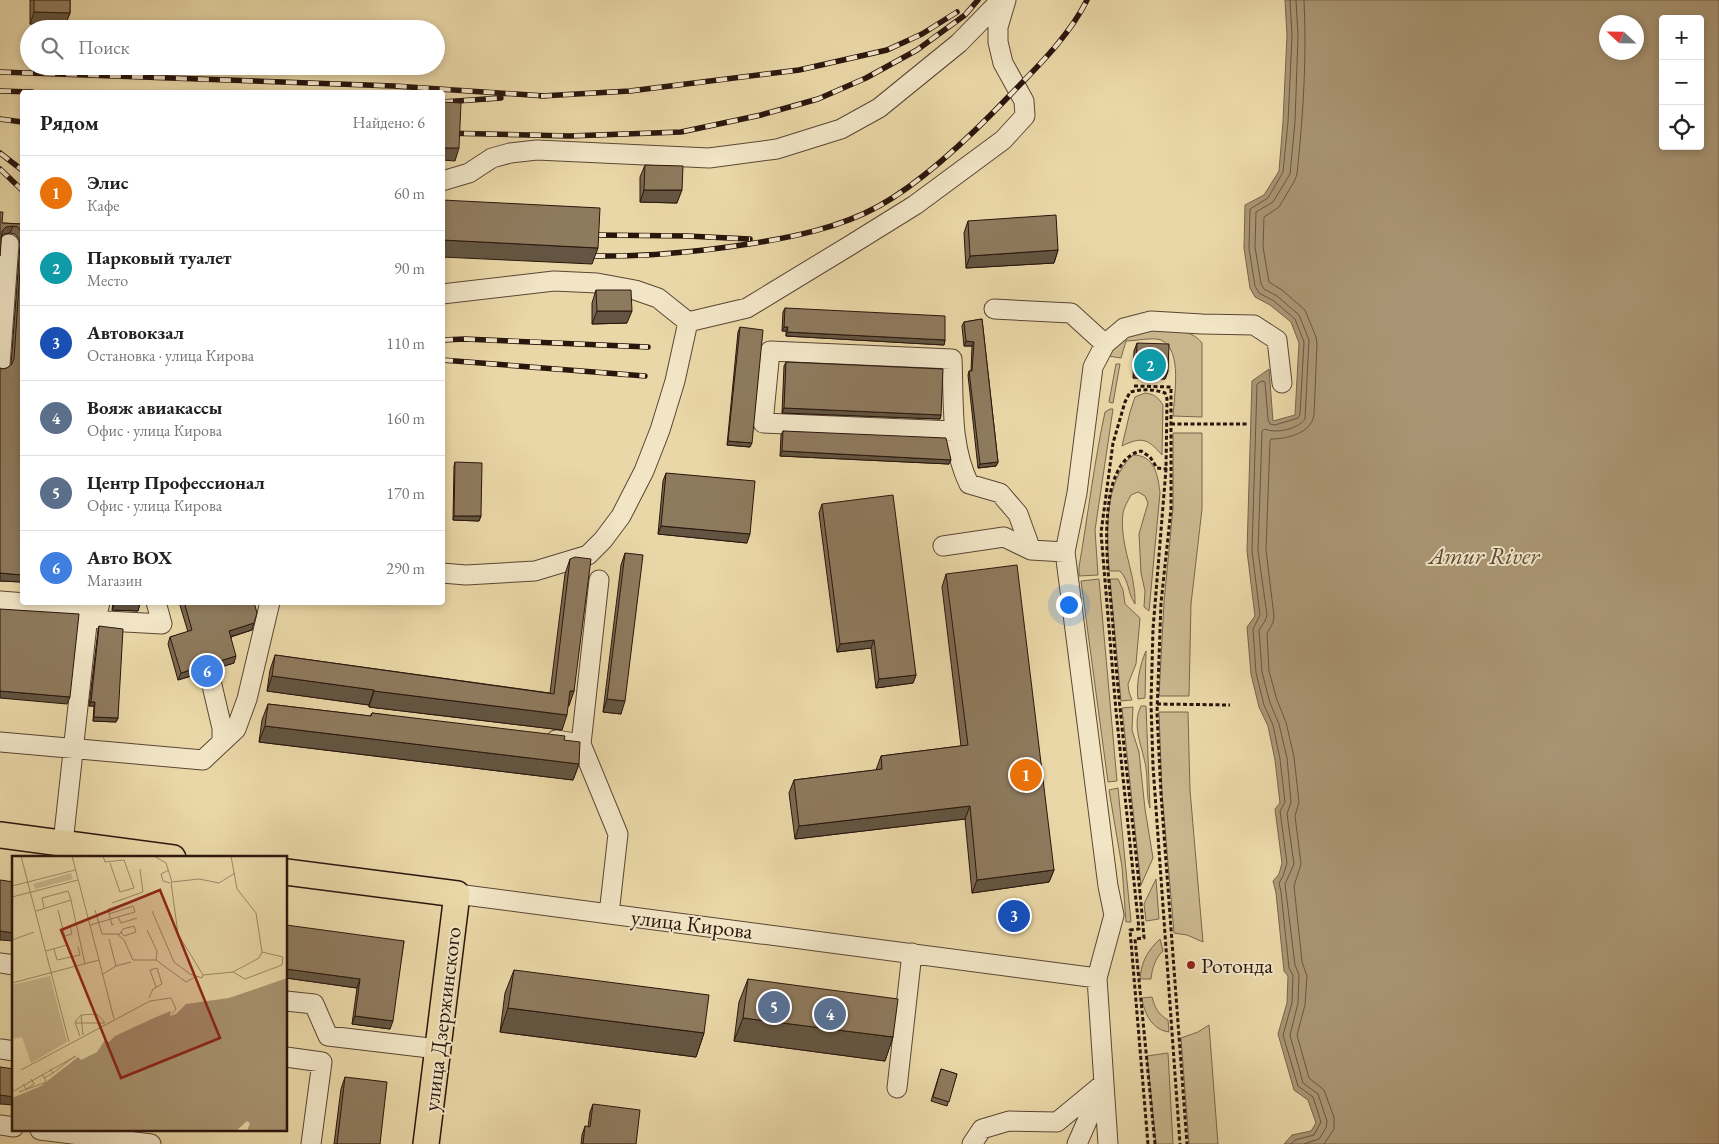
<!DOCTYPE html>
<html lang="ru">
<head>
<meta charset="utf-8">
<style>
	body { margin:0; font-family:"EB Garamond",serif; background:#f2f2f2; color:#222 }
	.controls { position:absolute; right:15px; top:15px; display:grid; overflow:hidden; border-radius:5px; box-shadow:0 2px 8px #0003 }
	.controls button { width:45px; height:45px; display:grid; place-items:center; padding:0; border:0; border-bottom:1px solid #e0e0e0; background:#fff; color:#222; font:25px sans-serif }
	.compass { position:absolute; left:1599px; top:15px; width:45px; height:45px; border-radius:50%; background:#fff; box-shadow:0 2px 8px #0003; rotate:292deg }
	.you { position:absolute; left:1068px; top:604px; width:18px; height:18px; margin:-12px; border:4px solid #fff; border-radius:50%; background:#1a73e8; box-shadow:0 0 0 8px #1a73e833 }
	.badge { display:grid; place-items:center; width:32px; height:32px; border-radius:50%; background:#2563eb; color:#fff; font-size:16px; font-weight:700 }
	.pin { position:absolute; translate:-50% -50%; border:2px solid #fff; box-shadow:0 1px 5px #0006 }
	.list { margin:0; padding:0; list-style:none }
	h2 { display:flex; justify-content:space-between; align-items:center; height:65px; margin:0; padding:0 20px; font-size:21px }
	h2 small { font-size:16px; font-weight:400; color:#767676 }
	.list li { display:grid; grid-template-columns:32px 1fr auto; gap:15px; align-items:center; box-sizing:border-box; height:75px; padding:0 20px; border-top:1px solid #e0e0e0 }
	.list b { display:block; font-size:19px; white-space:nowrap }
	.list p { margin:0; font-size:16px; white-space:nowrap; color:#767676 }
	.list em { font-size:16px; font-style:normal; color:#767676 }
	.icon { flex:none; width:28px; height:28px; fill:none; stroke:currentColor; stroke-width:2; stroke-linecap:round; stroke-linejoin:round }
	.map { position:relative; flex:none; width:1719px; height:1144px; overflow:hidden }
	.search { position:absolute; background:#fff; box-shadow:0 2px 8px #0003; left:20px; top:20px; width:425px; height:55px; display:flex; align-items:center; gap:12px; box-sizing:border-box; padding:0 18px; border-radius:28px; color:#767676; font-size:19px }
	.panel { position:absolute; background:#fff; box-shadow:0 2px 8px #0003; left:20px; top:90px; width:425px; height:515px; border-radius:5px }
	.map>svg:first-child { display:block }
</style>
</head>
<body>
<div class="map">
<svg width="1719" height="1144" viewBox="0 0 1719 1144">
	<rect width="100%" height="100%" fill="#ead7a7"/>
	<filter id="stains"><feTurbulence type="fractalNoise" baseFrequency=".004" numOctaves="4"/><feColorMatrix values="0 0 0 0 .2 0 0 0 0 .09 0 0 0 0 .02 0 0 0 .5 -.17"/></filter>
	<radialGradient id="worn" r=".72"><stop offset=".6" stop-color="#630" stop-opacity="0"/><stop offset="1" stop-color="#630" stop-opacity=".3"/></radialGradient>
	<path fill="#c9b68d" stroke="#7a664d" d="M 1140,329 C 1161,330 1188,325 1202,343 L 1202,417 L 1173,416 C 1174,396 1183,350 1161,340 C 1154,337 1134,341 1126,341 L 1121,358 L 1108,356 L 1123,337 Z
		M 1116,364 L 1120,364 L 1113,403 L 1109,402 Z
		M 1145,393 C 1154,394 1158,397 1163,405 L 1162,455 C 1148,439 1142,436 1122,446 L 1130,412 L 1135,397 Z
		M 1110,409 L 1113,409 L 1095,530 L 1098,575 L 1079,576 L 1079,567 C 1088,515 1094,463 1105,412 Z
		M 1173,433 L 1202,433 L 1202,509 L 1191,604 L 1189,696 L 1159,696 L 1164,602 L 1173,508 Z
		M 1133,455 C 1155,455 1158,476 1160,493 L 1149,611 L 1144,607 L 1145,591 L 1141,573 L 1139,534 L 1148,503 L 1145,496 L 1138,492 L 1131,495 C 1128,501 1124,507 1123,513 C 1119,545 1136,573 1135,604 C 1127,592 1130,582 1120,571 L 1109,571 C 1107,534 1103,482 1133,455 Z
		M 1099,579 L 1117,781 L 1108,782 L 1081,581 Z
		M 1110,579 L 1118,579 L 1123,590 L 1125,604 L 1140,618 L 1136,664 L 1128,684 L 1129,692 L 1132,700 L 1121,701 Z
		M 1146,651 L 1145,698 L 1138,699 C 1136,684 1140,664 1146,651 Z
		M 1141,706 L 1146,706 L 1150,808 C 1146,795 1148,782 1146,768 C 1143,748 1131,726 1141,706 Z
		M 1133,707 L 1132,730 L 1139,752 L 1145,809 L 1153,858 L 1141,885 L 1122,708 Z
		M 1159,712 L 1188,712 L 1190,790 L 1203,942 L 1187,935 L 1174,933 L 1162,793 Z
		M 1118,788 L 1131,922 L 1126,922 L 1122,867 L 1109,790 Z
		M 1156,879 L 1159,919 L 1146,921 L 1144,904 Z
		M 1160,939 L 1163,951 C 1155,958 1152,969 1151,979 L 1140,979 C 1141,962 1148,950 1160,939 Z
		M 1152,997 C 1155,1008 1158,1014 1168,1020 L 1169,1032 C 1152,1030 1144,1013 1142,998 Z
		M 1209,1025 L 1218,1144 L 1189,1144 L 1181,1038 L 1198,1032 Z
		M 1168,1053 L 1173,1144 L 1156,1144 L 1147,1056 Z"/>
	<path fill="#a99573" stroke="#76624a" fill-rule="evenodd" d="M 1285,0 L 1719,0 L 1719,1144 L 1284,1144 L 1292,1135 L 1311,1131 L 1316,1123 L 1308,1100 L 1294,1090 L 1278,1034 L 1287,1003 L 1288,976 L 1284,971 L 1276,893 L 1273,881 L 1279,874 L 1282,863 L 1275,809 L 1280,803 L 1275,760 L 1268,726 L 1259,707 L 1251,674 L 1247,627 L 1255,616 L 1247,551 L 1252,381 L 1269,369 L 1273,421 L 1295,415 L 1299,343 L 1291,322 L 1270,305 L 1255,297 L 1250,288 L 1244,248 L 1245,205 L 1264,195 L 1279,171 L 1283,122 L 1287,35 ZM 1663,19 L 1700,19 L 1700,146 L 1663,146 ZM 1606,22 L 1636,22 L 1636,52 L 1606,52 Z"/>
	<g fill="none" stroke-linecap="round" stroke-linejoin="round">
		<path stroke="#6a5540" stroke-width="1" d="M 1290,0 L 1292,36 L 1288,122 L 1283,172 L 1268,198 L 1250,209 L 1249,248 L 1255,286 L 1259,293 L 1274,301 L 1295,319 L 1304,342 L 1300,414 L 1298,418 L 1275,425 L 1270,424 L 1268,420 L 1265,382 L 1262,381 L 1257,384 L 1252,551 L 1260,615 L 1253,629 L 1256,673 L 1264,705 L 1273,725 L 1280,759 L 1285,802 L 1280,811 L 1287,863 L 1283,876 L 1279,883 L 1281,892 L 1289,968 L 1293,975 L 1292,1003 L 1283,1035 L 1298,1086 L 1313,1097 L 1321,1122 L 1314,1135 L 1295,1140 L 1291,1144
			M 1296,0 L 1298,36 L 1295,122 L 1290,174 L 1273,202 L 1256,212 L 1255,247 L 1261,284 L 1264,289 L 1277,296 L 1299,315 L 1309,340 L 1305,419 C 1298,429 1276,434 1265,429 L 1262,431 L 1258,551 L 1267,615 L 1265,621 L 1259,630 L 1262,672 L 1270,703 L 1279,724 L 1287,758 L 1291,802 L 1287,814 L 1294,864 L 1285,884 L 1295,965 L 1299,975 L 1298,1003 L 1290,1035 L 1303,1083 L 1318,1094 L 1327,1121 L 1326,1128 L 1319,1139 L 1304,1144
			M 1304,0 C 1307,58 1303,116 1297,174 L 1295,180 L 1279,207 L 1264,217 L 1263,247 L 1269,282 L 1282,290 L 1305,310 L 1316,337 L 1317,344 L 1314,415 C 1311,433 1288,439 1271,439 L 1270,441 L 1266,550 L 1274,616 L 1273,623 L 1267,633 L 1269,671 L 1277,700 L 1286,722 L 1294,757 L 1299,802 L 1295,816 L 1301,864 L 1294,886 L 1302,962 L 1307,976 L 1305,1005 L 1297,1035 L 1309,1078 L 1324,1090 L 1334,1117 L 1334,1129 L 1324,1144"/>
		<defs>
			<path id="minor" d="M 442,181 L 469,173 L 492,158 L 510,153 L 537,150 L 709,158 L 777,149 L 841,129 L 879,108 L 959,43 L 1001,0
				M 442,294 L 554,281 L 597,283 L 635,290 L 658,298 L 688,322
				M 994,309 L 1071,313 L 1105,344
				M 0,365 L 9,244
				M 954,431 L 763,423 L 770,351 L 952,359 C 954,402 950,445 969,484 L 1000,493 L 1018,514 L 1031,550
				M 943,546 L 1004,537 L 1031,550 L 1065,552
				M 442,573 L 466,575 L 535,571 L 588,555 L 603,540 L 621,516 L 644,471 L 660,430 L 675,381 L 688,322 L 747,308 L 849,246 L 915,205 L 1003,140 L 1025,116 L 1024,101 L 1003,63 L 998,42 L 998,27 L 1006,0
				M 0,601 L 78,607 L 88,615 L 107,621 L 162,624 L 156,602
				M 211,681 L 222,728 L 222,742
				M 556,740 L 581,744 L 618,834 L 609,914
				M 0,742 L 203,760 L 236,729 L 247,699 L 270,602
				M 581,744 L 599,580
				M 63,843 L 88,615 L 99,607 L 100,602
				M 457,894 L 1097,978
				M 0,963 L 14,965
				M 286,1001 L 314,1004 L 328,1036 L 438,1049
				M 1,1049 L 14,1051
				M 286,1057 L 322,1062 L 311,1144
				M 897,1088 L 912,953
				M 0,1125 L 14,1127
				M 40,1130 L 151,1144
				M 972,1144 L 982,1129 L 1009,1121 L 1057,1122 L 1103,1084
				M 1077,1144 L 1102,1087
				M 1108,1144 L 1097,978 L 1114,915 L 1108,886 L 1065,552 L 1077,493 L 1093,367 L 1105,344 L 1124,328 L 1151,321 L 1202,324 L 1254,325 L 1277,340 L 1282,383"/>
			<path id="major" d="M 0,835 L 173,858
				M 286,872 L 457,894 L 426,1144"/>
		</defs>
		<use href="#minor" stroke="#5a4634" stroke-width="21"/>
		<use href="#major" stroke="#2a150d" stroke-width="28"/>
		<path stroke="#2a150d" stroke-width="3" stroke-dasharray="4 2.5" stroke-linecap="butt" d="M 1134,386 L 1171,387 L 1171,509 L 1161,603 L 1157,713 L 1161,794 L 1187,1144
			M 1171,424 L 1249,424
			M 1157,704 L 1230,705
			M 1148,1144 L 1130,930 L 1139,929 L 1116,711 L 1101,533 L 1113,443 L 1125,402 L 1130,392 C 1142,389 1153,389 1165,393 L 1167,399 L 1166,469 L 1153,629 L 1151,703 L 1153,766 L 1180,1144
			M 1155,1144 L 1135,939 L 1144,938 L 1143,925 C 1134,825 1120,726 1113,627 C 1110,586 1103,543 1109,502 C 1111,483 1120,455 1141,451 L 1150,457 L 1157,468 L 1167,469"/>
		<use href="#minor" stroke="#f1e5c6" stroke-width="19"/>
		<use href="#major" stroke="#ead7a7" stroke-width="25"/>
		<defs>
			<path id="rail" d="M 0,72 L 394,86 L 546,96
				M 0,91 L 32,92
				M 541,96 L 630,91 L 799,70 L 887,50 L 922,34 L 957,12
				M 442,102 L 501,98
				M 0,119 L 22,122
				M 442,133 L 569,136 L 681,132 L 761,115 L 818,99 L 866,78 L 917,50 L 965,15 L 978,0
				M 0,153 L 22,170
				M 0,169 L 22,190
				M 595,235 L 687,236 L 750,239
				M 594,256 C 648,257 696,252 749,244 C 793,237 839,228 879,206 C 925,180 975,132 1011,94 C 1039,65 1069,36 1087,0
				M 442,340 L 465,339 L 648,347
				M 442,360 L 645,376"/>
		</defs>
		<use href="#rail" stroke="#2a150d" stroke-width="5.5"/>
		<use href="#rail" stroke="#f1e5c6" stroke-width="4" stroke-dasharray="11" stroke-linecap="butt"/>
	</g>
	<path fill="#7a6950" stroke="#2a150d" d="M 30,0 L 70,0 L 70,13 L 65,25 L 30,24 Z
		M 645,165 L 677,203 L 640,202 L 640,177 Z
		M 968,221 L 1058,250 L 1054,263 L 966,268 L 964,233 Z
		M 2,223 L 22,224 L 22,582 L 0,581 L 0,368 L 2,369 L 7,368 L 11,365 L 20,245 L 19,239 L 15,234 L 10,233 L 4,234 L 2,236 Z
		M 596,290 L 627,323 L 592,324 L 592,303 Z
		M 785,308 L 945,340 L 944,345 L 786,336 L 786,331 L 782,331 L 783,312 Z
		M 982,319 L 998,462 L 996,466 L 978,468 L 968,375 L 969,371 L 971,371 L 972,346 L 964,346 L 962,326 L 964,322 Z
		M 740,327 L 750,447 L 727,445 L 738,332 Z
		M 1137,343 L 1168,371 L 1165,379 L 1133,378 L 1134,351 Z
		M 786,362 L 941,415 L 940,419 L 782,413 L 784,366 Z
		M 783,431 L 949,464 L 780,456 L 781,435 Z
		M 455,462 L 481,516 L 479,521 L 453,520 L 454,466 Z
		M 666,473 L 747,543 L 658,534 L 663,481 Z
		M 822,504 L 916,675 L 913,683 L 876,688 L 871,648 L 837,652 L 819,513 Z
		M 625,553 L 621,714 L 603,712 L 621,565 Z
		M 570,559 L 574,691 L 568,706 L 562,730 L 369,707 L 369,705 L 267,691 L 270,670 L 275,655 L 550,693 L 565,574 Z
		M 946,574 L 1054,870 L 1049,882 L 972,893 L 965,819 L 795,839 L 789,793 L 794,780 L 876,770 L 881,756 L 961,746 L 942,587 Z
		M 113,602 L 140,602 L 138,611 L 112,610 Z
		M 179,602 L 254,602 L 252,630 L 231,637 L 234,663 L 178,680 L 168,644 L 170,637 L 188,632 Z
		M 99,626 L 118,718 L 116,722 L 93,721 L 94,706 L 89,706 L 98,630 Z
		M 268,704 L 370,716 L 372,713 L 564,740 L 579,764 L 573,780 L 259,742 L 262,720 Z
		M 404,941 L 390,1029 L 352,1024 L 357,988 L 286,978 Z
		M 514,970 L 704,1033 L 696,1057 L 500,1032 L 505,993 Z
		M 748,979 L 893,1037 L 885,1061 L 734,1041 L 739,1002 Z
		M 941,1069 L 957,1074 L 947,1106 L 931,1101 Z
		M 345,1077 L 380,1144 L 334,1144 L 341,1089 Z
		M 593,1104 L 636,1144 L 581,1144 L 582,1135 L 585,1126 L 588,1127 L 590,1112 Z"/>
	<path fill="#635541" stroke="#2a150d" d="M 34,12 L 70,13 L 65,25 L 30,24 Z
		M 442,148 L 459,148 L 455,161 L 442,160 Z
		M 644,190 L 682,190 L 677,203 L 640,202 Z
		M 13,226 L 10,233 L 4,234 L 0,238 L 2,231 L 6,227 Z
		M 442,240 L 598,248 L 592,264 L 442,257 Z
		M 1058,250 L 1054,263 L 966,268 L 970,256 Z
		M 597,311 L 632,311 L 627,323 L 592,324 Z
		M 784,327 L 788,327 L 786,331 L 782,331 Z
		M 787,332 L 945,340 L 944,345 L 786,336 Z
		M 966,341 L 974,342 L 972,346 L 964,346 Z
		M 1136,370 L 1168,371 L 1165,379 L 1133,378 Z
		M 784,408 L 941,415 L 940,419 L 782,413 Z
		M 728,441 L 752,443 L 750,447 L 727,445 Z
		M 782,451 L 951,460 L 949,464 L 780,456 Z
		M 998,462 L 996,466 L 978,468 L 980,464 Z
		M 454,516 L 481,516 L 479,521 L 453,520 Z
		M 661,526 L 750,534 L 747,543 L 658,534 Z
		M 0,573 L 22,575 L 22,582 L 0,581 Z
		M 115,603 L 140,604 L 138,611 L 112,610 Z
		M 254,623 L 252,630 L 226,638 L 229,631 Z
		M 874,640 L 871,648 L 837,652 L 840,644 Z
		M 236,656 L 234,663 L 178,680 L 181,673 Z
		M 916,675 L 913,683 L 876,688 L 879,679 Z
		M 272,676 L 374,690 L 369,705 L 267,691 Z
		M 0,691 L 70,697 L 67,704 L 0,698 Z
		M 374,691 L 567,715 L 562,730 L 369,707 Z
		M 570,691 L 574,691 L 569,706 L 565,706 Z
		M 607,699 L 625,701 L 621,714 L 603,712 Z
		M 91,702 L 95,702 L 94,706 L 89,706 Z
		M 94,717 L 118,718 L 116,722 L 93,721 Z
		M 265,726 L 579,764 L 573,780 L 259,742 Z
		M 970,806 L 965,819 L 795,839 L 799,826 Z
		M 1054,870 L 1049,882 L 972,893 L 977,880 Z
		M 0,931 L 14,933 L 14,941 L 0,940 Z
		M 286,969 L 360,979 L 357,988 L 286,978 Z
		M 508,1008 L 704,1033 L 696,1057 L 500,1032 Z
		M 355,1016 L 393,1021 L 390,1029 L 352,1024 Z
		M 743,1018 L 893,1037 L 885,1061 L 734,1041 Z
		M 0,1095 L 14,1097 L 14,1105 L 0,1104 Z"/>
	<path fill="#8e7a5d" stroke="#2a150d" d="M 34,0 L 70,0 L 70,13 L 34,12 Z
		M 442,102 L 461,103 L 459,148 L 442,148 Z
		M 645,165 L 683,166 L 682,190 L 644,190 Z
		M 442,200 L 600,208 L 598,248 L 442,240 Z
		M 0,212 L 3,212 L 2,223 L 22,224 L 22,236 L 21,232 L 18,227 L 13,226 L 6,227 L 2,231 L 0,256 Z
		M 1056,215 L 1058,250 L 970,256 L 968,221 Z
		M 22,242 L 22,575 L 0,573 L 0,368 L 2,369 L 7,368 L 12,364 L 14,359 Z
		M 596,290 L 631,290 L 632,311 L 597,311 Z
		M 785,308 L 945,316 L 945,340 L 787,332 L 788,327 L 784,327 Z
		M 982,319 L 998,462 L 980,464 L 969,371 L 972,371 L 974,342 L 966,341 L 964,322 Z
		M 740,327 L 763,330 L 752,443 L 728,441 Z
		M 1137,343 L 1169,344 L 1168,371 L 1136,370 Z
		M 786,362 L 943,369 L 941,415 L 784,408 Z
		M 783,431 L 946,438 L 951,460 L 782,451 Z
		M 455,462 L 482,463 L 481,516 L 454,516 Z
		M 666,473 L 755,481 L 750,534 L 661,526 Z
		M 893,495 L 916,675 L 879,679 L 874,640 L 840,644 L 822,504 Z
		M 625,553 L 643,555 L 625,701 L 607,699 Z
		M 575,557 L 591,559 L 574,691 L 570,691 L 567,715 L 374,691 L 374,690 L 272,676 L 275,655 L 554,694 L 570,559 Z
		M 1017,565 L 1054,870 L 977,880 L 970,806 L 799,826 L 794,780 L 882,769 L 881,756 L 968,745 L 946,574 Z
		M 115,602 L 140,602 L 140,604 Z
		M 184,602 L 254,602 L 257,613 L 254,623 L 229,631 L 236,656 L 181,673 L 170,637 L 192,630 Z
		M 0,609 L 79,614 L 70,697 L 0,691 Z
		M 99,626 L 123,629 L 118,718 L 94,717 L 95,702 L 91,702 Z
		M 268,704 L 371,716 L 372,713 L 565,736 L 564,740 L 580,742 L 579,764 L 265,726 Z
		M 0,880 L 14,882 L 14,933 L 0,931 Z
		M 286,925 L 404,941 L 393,1021 L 355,1016 L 360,979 L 286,969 Z
		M 514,970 L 709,995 L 704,1033 L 508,1008 Z
		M 748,979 L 898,999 L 893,1037 L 743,1018 Z
		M 0,1067 L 14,1069 L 14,1097 L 0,1095 Z
		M 941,1069 L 957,1074 L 949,1102 L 933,1097 Z
		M 345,1077 L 387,1082 L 380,1144 L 337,1144 Z
		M 593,1104 L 640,1110 L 636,1144 L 583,1144 L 585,1126 L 590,1127 Z"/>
	<circle fill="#8f2418" stroke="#f1e5c6" stroke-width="2" cx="1191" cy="965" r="5"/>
	<g text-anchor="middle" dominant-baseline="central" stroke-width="4" stroke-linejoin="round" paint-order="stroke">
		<g font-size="22" fill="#2a150d" stroke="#f1e5c6">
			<text transform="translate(692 924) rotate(7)">улица Кирова</text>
			<text transform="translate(442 1019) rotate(-83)">улица Дзержинского</text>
		</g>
		<g font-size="22" fill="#2a150d" stroke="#f1e5c6" text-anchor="start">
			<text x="1201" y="965">Ротонда</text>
		</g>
		<g font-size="24" font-style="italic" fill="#5d4836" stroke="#f1e5c6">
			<text x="1484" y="555">Amur River</text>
		</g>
	</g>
	<g transform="translate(12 856)">
		<rect width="275" height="275" fill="#ead7a7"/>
		<path d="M 59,17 L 61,23 L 23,33 L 21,28 ZM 38,120 L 55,186 L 19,207 L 10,181 L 0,183 L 0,129 Z" fill="#c9b68d"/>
		<path d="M 275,122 L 275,275 L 235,275 L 238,267 L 235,265 L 224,275 L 0,275 L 0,242 L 29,230 L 66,201 L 69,204 L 85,196 L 93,184 L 97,186 L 103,180 L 144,161 L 159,155 L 158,160 L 164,158 L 174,148 L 217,142 Z" fill="#a99573"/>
		<path fill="none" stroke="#a99573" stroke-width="2.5" d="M 96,275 L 275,189"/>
		<path fill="none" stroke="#9d8969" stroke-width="1" d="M 9,0 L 57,186M 91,0 L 93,6 L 112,4 L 122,32 L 108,36 L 98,7M 142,0 L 154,7 L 160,26 L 187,23 L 207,27 L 223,17M 157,14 L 149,18 L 151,25 L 158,27M 159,26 L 166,78 L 191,119M 0,30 L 63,14M 0,41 L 66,24M 100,47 L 131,36 L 128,13M 32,52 L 30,42 L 56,35 L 59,44M 83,54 L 90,78 L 108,78 L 109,76 L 111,73 L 122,70 L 124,76 L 112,80 L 109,76M 24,55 L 59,44 L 73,108M 140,55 L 162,106 L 178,118 L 190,122 L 191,119 L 221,116 L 233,123 L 270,109 L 271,101 L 250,96 L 244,57 L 225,33 L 219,0M 106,61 L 109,67 L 125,62M 102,68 L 100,69 L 96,53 L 127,43M 78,69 L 123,56 L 121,50 L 97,58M 135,74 L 145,95 L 144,104M 105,78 L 112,84 L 121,104 L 144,104 L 174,126 L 183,121M 53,80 L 60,78 L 58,70M 0,84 L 22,76M 42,93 L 45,104 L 68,99 L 66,91M 34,95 L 55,89 L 46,54M 87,104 L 102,163M 104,110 L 119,106M 221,116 L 247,102 L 250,96M 91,118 L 104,110 L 97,83M 0,127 L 87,104 L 60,0M 137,142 L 141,133 L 150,128 L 145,112 L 138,114 L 144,131M 69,159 L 71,179M 63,167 L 92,167M 68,180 L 63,166 L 69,159 L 85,158 L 93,167M 9,214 L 138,145 L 159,142 L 164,153 L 160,158M 41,217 L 63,200M 32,222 L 41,217 L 38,213M 11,228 L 14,233 L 22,228 L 19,223M 0,236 L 64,200M 7,236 L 32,227 L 34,225 L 30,218"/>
		<path fill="#8f2418" fill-opacity="0.15" stroke="#8f2418" stroke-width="2.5" d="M 148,34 L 208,182 L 109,222 L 49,74 Z"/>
		<rect width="275" height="275" fill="none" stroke="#2a150d" stroke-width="2.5"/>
	</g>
	<rect width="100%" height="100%" filter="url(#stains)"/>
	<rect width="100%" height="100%" fill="url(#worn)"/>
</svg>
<div class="controls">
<button>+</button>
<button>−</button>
<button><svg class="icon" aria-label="locate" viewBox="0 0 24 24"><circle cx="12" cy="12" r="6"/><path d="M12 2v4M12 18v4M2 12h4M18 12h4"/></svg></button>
</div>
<svg class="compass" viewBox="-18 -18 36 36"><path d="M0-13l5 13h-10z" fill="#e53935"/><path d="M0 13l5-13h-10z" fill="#767676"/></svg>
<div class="you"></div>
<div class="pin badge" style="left:1026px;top:775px;background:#e8710a">1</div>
<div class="pin badge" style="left:1150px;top:365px;background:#0f9aa8">2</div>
<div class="pin badge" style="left:1014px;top:916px;background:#1a4fb4">3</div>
<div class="pin badge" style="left:830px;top:1014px;background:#5c6f8a">4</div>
<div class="pin badge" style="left:774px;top:1007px;background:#5c6f8a">5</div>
<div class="pin badge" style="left:207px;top:671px;background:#3f7fe0">6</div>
<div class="search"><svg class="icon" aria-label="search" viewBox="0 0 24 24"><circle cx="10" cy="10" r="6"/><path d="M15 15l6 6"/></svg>Поиск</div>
<section class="panel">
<h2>Рядом<small>Найдено: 6</small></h2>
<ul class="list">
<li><span class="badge" style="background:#e8710a">1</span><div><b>Элис</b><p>Кафе</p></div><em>60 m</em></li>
<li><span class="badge" style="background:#0f9aa8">2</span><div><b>Парковый туалет</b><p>Место</p></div><em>90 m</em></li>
<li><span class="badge" style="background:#1a4fb4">3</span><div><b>Автовокзал</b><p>Остановка · улица Кирова</p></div><em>110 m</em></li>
<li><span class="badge" style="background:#5c6f8a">4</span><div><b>Вояж авиакассы</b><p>Офис · улица Кирова</p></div><em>160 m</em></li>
<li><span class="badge" style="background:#5c6f8a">5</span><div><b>Центр Профессионал</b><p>Офис · улица Кирова</p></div><em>170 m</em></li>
<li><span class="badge" style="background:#3f7fe0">6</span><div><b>Авто BOX</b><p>Магазин</p></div><em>290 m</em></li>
</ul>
</section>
</div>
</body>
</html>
